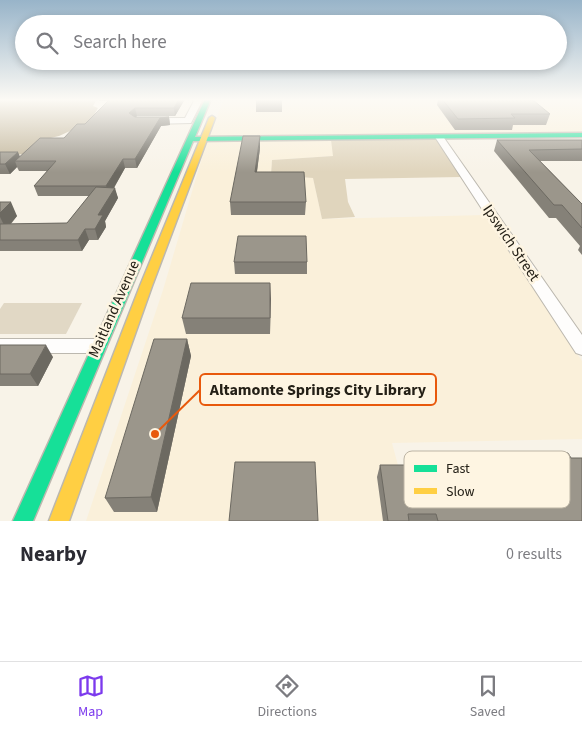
<!DOCTYPE html>
<html lang="en">
<head>
<meta charset="utf-8">
<style>
	body { margin:0; font-family:"Source Sans 3",sans-serif; background:#f2f2f3; color:#2b2b33 }
	.list { margin:0; padding:0; list-style:none }
	h2 { display:flex; justify-content:space-between; align-items:center; height:65px; margin:0; padding:0 20px; font-size:21px }
	h2 small { font-size:16px; font-weight:400; color:#7c7c81 }
	.icon { flex:none; width:28px; height:28px; fill:none; stroke:currentColor; stroke-width:2; stroke-linecap:round; stroke-linejoin:round }
	.map { position:relative; flex:none; width:582px; height:521px; overflow:hidden }
	.search { position:absolute; background:#fff; box-shadow:0 2px 8px #0003; left:15px; right:15px; top:15px; height:55px; display:flex; align-items:center; gap:12px; box-sizing:border-box; padding:0 18px; border-radius:28px; color:#7c7c81; font-size:19px }
	.sheet { height:140px; background:#fff }
	nav { display:flex; justify-content:space-around; align-items:center; box-sizing:border-box; height:70px; border-top:1px solid #e1e1e2; background:#fff; font-size:14px; color:#7c7c81 }
	nav a { display:grid; justify-items:center; gap:2px }
	nav .on { color:#7c3aed }
	.map>svg:first-child { display:block }
</style>
</head>
<body>
<div class="map">
<svg width="582" height="521" viewBox="0 0 582 521">
	<rect width="100%" height="100%" fill="#f8f3e8"/>
	<path fill="#faf0da" d="M 224,99 L 582,99 L 582,133 L 209,137 Z
		M 331,140 L 334,156 L 272,160 L 271,175 L 313,178 L 322,219 L 486,215 L 582,361 L 582,439 L 392,443 L 413,521 L 86,521 L 163,290 L 207,141 Z"/>
	<path fill="#e1d8c5" d="M 4,303 L 82,303 L 66,334 L 0,334 L 0,309 Z"/>
	<path fill="#e0d5bd" d="M 436,139 L 461,177 L 345,179 L 348,202 L 355,217 L 322,219 L 313,178 L 271,175 L 272,160 L 333,156 L 331,140 Z"/>
	<path fill="#c1b59a" d="M 0,99 L 97,99 L 93,106 L 98,108 L 90,122 L 59,136 L 38,141 L 23,154 L 0,157 Z"/>
	<g fill="none" stroke-linecap="round" stroke-linejoin="round">
		<defs>
			<path id="street" d="M 195,99 L 203,99 L 191,123 L 151,124 L 147,121 L 151,118 L 185,118 Z
				M 436,135 L 442,135 L 582,335 L 582,355 L 576,353 L 435,137 Z
				M 0,339 L 98,339 L 104,341 L 107,346 L 104,351 L 98,353 L 0,353 Z"/>
			<path id="fast" d="M 205,99 L 211,99 L 195,137 L 582,133 L 582,137 L 193,141 L 33,521 L 13,521 Z"/>
			<path id="slow" d="M 212,116 L 215,118 L 152,286 L 69,521 L 49,521 L 140,286 L 209,118 Z"/>
		</defs>
		<use href="#street" stroke="#bcb8af" stroke-width="2"/>
		<use href="#fast" stroke="#bcb8af" stroke-width="3"/>
		<use href="#slow" stroke="#bcb8af" stroke-width="3"/>
		<use href="#street" fill="#fefdfc" fill-rule="evenodd"/>
		<use href="#fast" fill="#16e098" fill-rule="evenodd"/>
		<use href="#slow" fill="#ffcf43" fill-rule="evenodd"/>
	</g>
	<path fill="#858178" d="M 99,99 L 185,99 L 175,116 L 137,116 L 136,117 L 169,117 L 170,125 L 161,126 L 137,168 L 125,168 L 114,188 L 118,198 L 105,221 L 106,227 L 98,240 L 89,240 L 82,251 L 0,251 L 0,202 L 17,216 L 11,224 L 67,223 L 89,196 L 38,196 L 34,186 L 48,171 L 19,171 L 17,167 L 10,174 L 0,174 L 0,152 L 20,157 L 64,138 L 85,124 L 108,101 L 99,101 Z
		M 282,99 L 282,112 L 256,112 L 256,101 Z
		M 438,99 L 491,99 L 550,114 L 546,125 L 513,125 L 512,130 L 455,130 L 437,105 Z
		M 497,140 L 582,140 L 582,161 L 540,161 L 582,204 L 582,255 L 578,250 L 580,246 L 556,218 L 549,218 L 494,151 Z
		M 260,148 L 257,172 L 306,202 L 305,215 L 231,215 L 230,202 Z
		M 234,262 L 307,262 L 307,274 L 235,274 Z
		M 270,283 L 270,334 L 186,334 L 182,318 Z
		M 187,339 L 191,356 L 157,512 L 114,512 L 105,498 Z
		M 0,345 L 53,357 L 38,386 L 0,386 Z
		M 530,453 L 582,521 L 383,521 L 377,477 L 380,465 L 416,470 L 473,470 L 477,463 L 523,463 Z"/>
	<path fill="#6c6961" d="M 179,99 L 185,99 L 175,116 L 174,108 Z
		M 135,108 L 137,116 L 131,121 L 129,113 Z
		M 169,117 L 170,125 L 161,126 L 137,168 L 135,159 L 160,118 Z
		M 260,136 L 260,148 L 255,185 L 255,172 Z
		M 18,152 L 22,161 L 15,161 L 17,167 L 10,174 L 5,164 Z
		M 123,159 L 125,168 L 109,196 L 106,186 Z
		M 115,188 L 118,198 L 105,221 L 106,227 L 98,240 L 95,229 L 98,215 Z
		M 11,202 L 17,216 L 6,229 L 0,217 L 0,213 Z
		M 85,229 L 89,240 L 82,251 L 78,240 Z
		M 270,283 L 271,299 L 270,334 Z
		M 187,339 L 191,356 L 157,512 L 151,497 Z
		M 46,345 L 53,357 L 38,386 L 30,374 Z"/>
	<path fill="#9b968b" stroke="#6c6961" d="M 110,99 L 179,99 L 174,108 L 135,108 L 129,113 L 135,117 L 169,117 L 160,118 L 135,159 L 123,159 L 106,186 L 34,186 L 56,161 L 15,161 L 40,138 L 64,138 L 77,124 L 85,124 Z
		M 256,99 L 282,99 L 282,101 L 256,101 Z
		M 442,99 L 533,100 L 550,114 L 511,114 L 515,118 L 458,119 Z
		M 243,136 L 260,136 L 255,172 L 304,172 L 306,202 L 230,202 Z
		M 497,140 L 582,140 L 582,149 L 529,150 L 582,204 L 582,228 L 562,205 L 554,205 Z
		M 0,152 L 18,152 L 5,164 L 0,164 Z
		M 96,187 L 115,188 L 98,215 L 103,215 L 95,229 L 85,229 L 78,240 L 0,240 L 0,224 L 67,223 Z
		M 0,202 L 11,202 L 0,213 Z
		M 238,236 L 306,236 L 307,262 L 234,262 Z
		M 191,283 L 270,283 L 270,318 L 182,318 Z
		M 154,339 L 187,339 L 151,497 L 105,498 Z
		M 0,345 L 46,345 L 30,374 L 0,374 Z
		M 530,453 L 568,453 L 571,458 L 582,458 L 582,521 L 438,521 L 436,514 L 408,514 L 409,521 L 388,521 L 380,465 L 415,465 L 416,470 L 479,470 L 477,463 L 534,463 Z
		M 235,462 L 315,462 L 318,521 L 229,521 Z"/>
	<linearGradient id="sky" x2="0" y2="1"><stop stop-color="#98b4c9"/><stop offset="0.58" stop-color="#fcfaf5"/><stop offset="1" stop-color="#fcfaf5" stop-opacity="0"/></linearGradient>
	<rect width="582" height="172" fill="url(#sky)"/>
	<g text-anchor="middle" dominant-baseline="central" stroke-width="5" stroke-linejoin="round" paint-order="stroke">
		<g font-size="15" fill="#242017" stroke="#fef5e2">
			<text transform="translate(511 243) rotate(56)">Ipswich Street</text>
			<text transform="translate(114 309) rotate(-66)">Maitland Avenue</text>
		</g>
	</g>
	<rect x="404" y="451" width="166" height="57" rx="8" fill="#fef5e2" stroke="#bdb5a5" stroke-width="1"/>
	<rect x="414" y="465" width="23" height="7" fill="#16e098"/>
	<rect x="414" y="488" width="23" height="6" fill="#ffcf43"/>
	<g font-size="14" fill="#242017">
		<text x="446" y="473">Fast</text>
		<text x="446" y="496">Slow</text>
	</g>
	<path fill="none" stroke="#e8590c" stroke-width="2" d="M155 434L200 390"/>
	<circle fill="#e8590c" stroke="#fef5e2" stroke-width="2" cx="155" cy="434" r="5"/>
	<rect fill="#fef5e2" stroke="#e8590c" stroke-width="2" x="200" y="374" width="236" height="31" rx="5"/>
	<g font-size="16" text-anchor="middle" font-weight="bold" fill="#242017">
		<text x="318" y="395">Altamonte Springs City Library</text>
	</g>
</svg>
<div class="search"><svg class="icon" aria-label="search" viewBox="0 0 24 24"><circle cx="10" cy="10" r="6"/><path d="M15 15l6 6"/></svg>Search here</div>
</div>
<section class="sheet">
<h2>Nearby<small>0 results</small></h2>
<ul class="list">
</ul>
</section>
<nav>
<a class="on"><svg class="icon" aria-label="map" viewBox="0 0 24 24"><path d="M3 6l6-2 6 2 6-2v14l-6 2-6-2-6 2zM9 4v14M15 6v14"/></svg>Map</a>
<a><svg class="icon" aria-label="directions" viewBox="0 0 24 24"><path d="M12 3l9 9-9 9-9-9zM9 14v-3h6M13 9l2 2-2 2"/></svg>Directions</a>
<a><svg class="icon" aria-label="saved" viewBox="0 0 24 24"><path d="M7 4h10v16l-5-4-5 4z"/></svg>Saved</a>
</nav>
</body>
</html>
